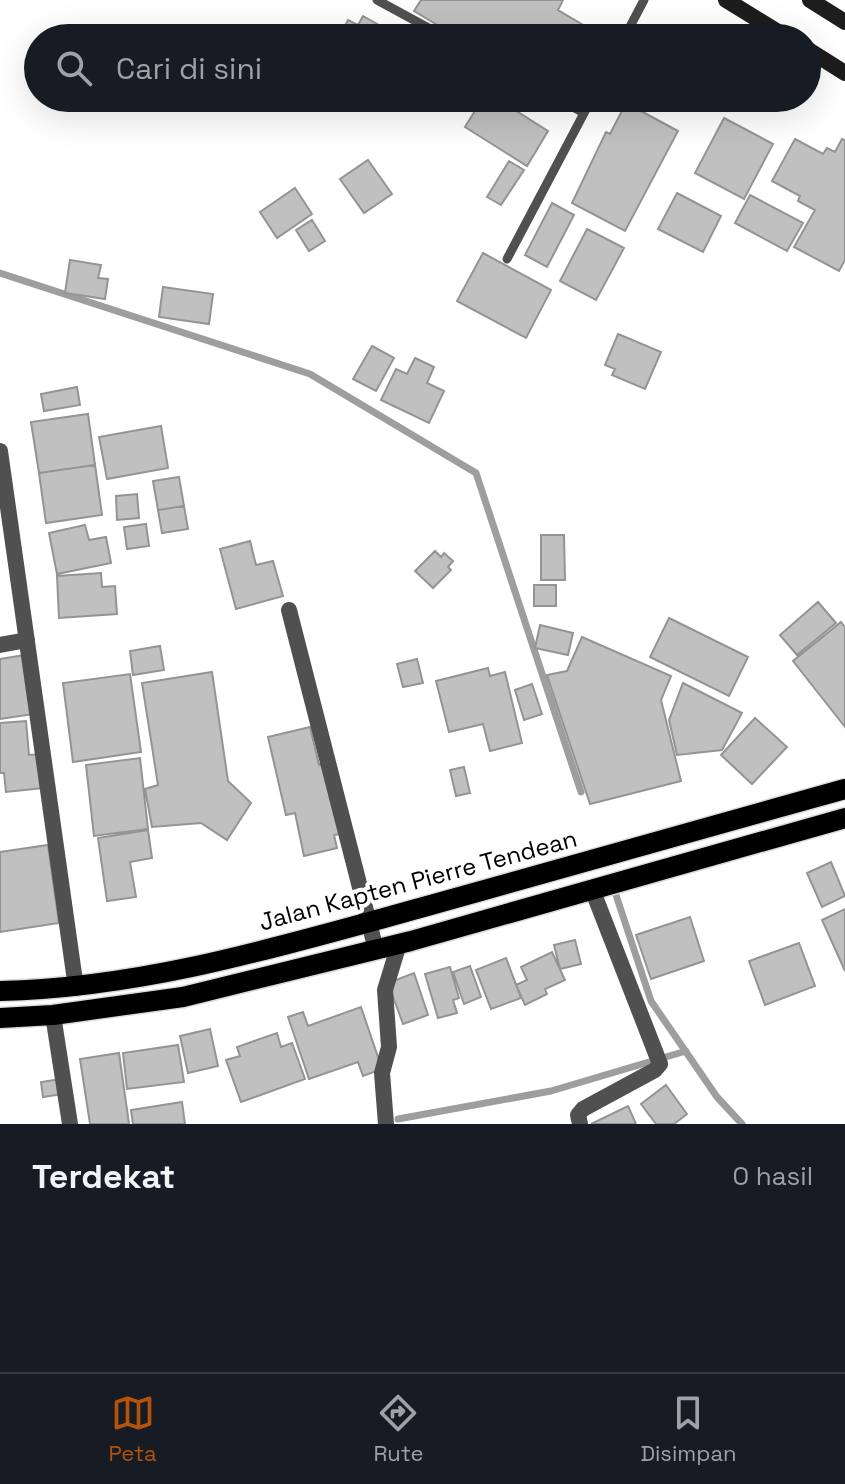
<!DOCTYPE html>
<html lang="id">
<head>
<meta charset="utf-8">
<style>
	body { margin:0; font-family:"Space Grotesk",sans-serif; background:#242831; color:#f1f3f6 }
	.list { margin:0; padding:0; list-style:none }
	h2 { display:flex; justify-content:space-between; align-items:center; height:104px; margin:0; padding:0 32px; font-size:34px }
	h2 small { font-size:26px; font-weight:400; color:#9ea1a6 }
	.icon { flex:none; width:44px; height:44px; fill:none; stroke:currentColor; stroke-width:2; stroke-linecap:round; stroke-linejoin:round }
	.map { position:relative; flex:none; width:845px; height:1124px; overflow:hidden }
	.search { position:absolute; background:#171b24; box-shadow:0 8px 32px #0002; left:24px; right:24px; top:24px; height:88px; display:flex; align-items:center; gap:20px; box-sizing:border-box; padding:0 28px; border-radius:44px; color:#9ea1a6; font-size:30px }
	.sheet { height:248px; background:#171b24 }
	nav { display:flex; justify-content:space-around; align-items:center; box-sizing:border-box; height:112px; border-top:2px solid #363941; background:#171b24; font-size:22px; color:#9ea1a6 }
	nav a { display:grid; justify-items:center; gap:4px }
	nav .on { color:#b45309 }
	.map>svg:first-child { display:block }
</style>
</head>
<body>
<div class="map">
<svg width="845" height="1124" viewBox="0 0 845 1124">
	<rect width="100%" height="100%" fill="#fff"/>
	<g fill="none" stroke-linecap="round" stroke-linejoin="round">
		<path stroke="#9e9e9e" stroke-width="7" d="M 0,273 L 310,374 L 476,473 L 581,792
			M 613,886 L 651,1001 L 717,1097 L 742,1124
			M 398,1119 L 551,1091 L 686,1051"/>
	</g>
	<path fill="#c0c0c0" stroke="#949494" stroke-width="2" d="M 421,0 L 563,0 L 558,10 L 585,26 L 578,38 L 459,38 L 414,11 Z
		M 363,16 L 402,38 L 338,38 L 348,20 L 358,25 Z
		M 483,98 L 496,98 L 548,131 L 527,166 L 465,127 Z
		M 626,103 L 678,131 L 625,231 L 572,203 L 606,132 L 610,134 Z
		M 724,118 L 773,144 L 744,199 L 695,173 Z
		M 795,139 L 823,154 L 827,148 L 835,152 L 842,139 L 845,140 L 845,260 L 839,271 L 794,247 L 815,210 L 798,201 L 800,196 L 772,181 Z
		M 368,160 L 392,194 L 364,213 L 340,179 Z
		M 509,161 L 524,170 L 501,205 L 487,197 Z
		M 295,188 L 312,214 L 277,238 L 260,212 Z
		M 677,193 L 721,216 L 703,252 L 658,229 Z
		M 750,195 L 803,223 L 787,251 L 735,223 Z
		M 552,203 L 574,215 L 547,267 L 525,255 Z
		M 312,220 L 325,241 L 309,251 L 296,230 Z
		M 587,229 L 624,248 L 596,300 L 560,281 Z
		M 483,253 L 551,290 L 526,338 L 457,301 Z
		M 70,260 L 101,265 L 98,278 L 108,279 L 105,299 L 65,293 Z
		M 163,287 L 213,294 L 209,324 L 159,317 Z
		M 618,334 L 661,352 L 645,389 L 612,375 L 615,369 L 605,365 Z
		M 372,346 L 394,358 L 376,391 L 353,379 Z
		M 415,358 L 434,367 L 427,383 L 444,391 L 429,423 L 381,400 L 396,369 L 407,374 Z
		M 77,387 L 80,405 L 44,411 L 41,394 Z
		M 88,414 L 95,465 L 39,473 L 31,422 Z
		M 161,426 L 168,468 L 107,479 L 99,437 Z
		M 95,465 L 102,515 L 46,523 L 39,473 Z
		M 179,477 L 184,506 L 158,510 L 153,481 Z
		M 137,494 L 139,518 L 117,520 L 116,496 Z
		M 184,506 L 188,529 L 162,533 L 158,510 Z
		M 146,524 L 149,546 L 127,549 L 124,527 Z
		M 85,525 L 89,540 L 106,537 L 111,563 L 57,574 L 49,533 Z
		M 541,535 L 564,535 L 565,580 L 541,580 Z
		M 250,541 L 256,565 L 273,561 L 283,596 L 236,609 L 220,549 Z
		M 435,551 L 441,557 L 444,553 L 453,561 L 448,567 L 451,570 L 433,588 L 415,571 Z
		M 101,573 L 102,587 L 115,586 L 117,614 L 59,618 L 57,576 Z
		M 534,585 L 556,585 L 556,606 L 534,606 Z
		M 818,602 L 836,623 L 797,655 L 780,635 Z
		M 669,618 L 748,657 L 729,696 L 650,657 Z
		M 841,622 L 845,627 L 845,727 L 793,661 Z
		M 540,625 L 573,633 L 568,655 L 535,648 Z
		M 582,637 L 671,676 L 661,700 L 681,781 L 590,804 L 547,675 L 567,671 Z
		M 160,646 L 164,670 L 133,675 L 130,651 Z
		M 25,655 L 34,714 L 0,719 L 0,659 Z
		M 417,659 L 423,683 L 403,687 L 397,664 Z
		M 488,668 L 490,676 L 505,672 L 522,743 L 490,751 L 483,724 L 449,732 L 436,681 Z
		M 212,672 L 228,781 L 251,803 L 227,840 L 201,823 L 152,827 L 145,789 L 158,785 L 142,683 Z
		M 130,674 L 141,752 L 73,762 L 63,683 Z
		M 683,683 L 742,713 L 722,750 L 677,755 L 669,720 Z
		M 532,684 L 542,714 L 524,720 L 515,690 Z
		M 755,718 L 787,747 L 752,784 L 721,755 Z
		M 26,721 L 29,755 L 40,754 L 43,788 L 6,792 L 4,773 L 0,773 L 0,723 Z
		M 310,727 L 319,765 L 324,763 L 340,834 L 334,835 L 337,848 L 304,856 L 295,813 L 286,815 L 268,737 Z
		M 140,758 L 148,829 L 94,836 L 86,765 Z
		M 464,767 L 470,793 L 456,796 L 450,770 Z
		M 148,830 L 152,858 L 130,862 L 136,897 L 107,901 L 98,838 Z
		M 48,845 L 59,923 L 0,932 L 0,852 Z
		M 831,862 L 845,896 L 822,907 L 807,873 Z
		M 845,909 L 845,971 L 822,920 Z
		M 690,917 L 704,961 L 651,979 L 636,935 Z
		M 575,940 L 581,964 L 560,969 L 554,945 Z
		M 799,943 L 815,986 L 765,1005 L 749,961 Z
		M 552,952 L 565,980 L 545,989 L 547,994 L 525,1005 L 516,985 L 527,980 L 521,967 Z
		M 506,958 L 521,998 L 491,1009 L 476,970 Z
		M 470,966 L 481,997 L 464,1004 L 453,972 Z
		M 450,967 L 459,998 L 453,1000 L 457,1013 L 438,1018 L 425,974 Z
		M 414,973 L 428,1015 L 403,1024 L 388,983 Z
		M 361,1007 L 382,1069 L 363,1076 L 358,1062 L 309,1079 L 288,1017 L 303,1012 L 308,1026 Z
		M 210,1029 L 218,1066 L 188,1073 L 180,1036 Z
		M 277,1033 L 281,1047 L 292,1043 L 305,1079 L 241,1102 L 226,1060 L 240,1056 L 237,1047 Z
		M 178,1045 L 184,1082 L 127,1089 L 123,1053 Z
		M 119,1053 L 129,1124 L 90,1124 L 80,1059 Z
		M 61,1079 L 63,1094 L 43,1097 L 41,1082 Z
		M 666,1085 L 687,1114 L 674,1124 L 656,1124 L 641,1104 Z
		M 182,1102 L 185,1124 L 133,1124 L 131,1110 Z
		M 628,1106 L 636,1124 L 591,1124 Z"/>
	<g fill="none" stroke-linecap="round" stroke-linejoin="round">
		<defs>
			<path id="primary" d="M 0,991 C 143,988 282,946 420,908 C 561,868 703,829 845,789
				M 0,1018 L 53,1015 L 183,997 L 411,941 L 845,818"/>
		</defs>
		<use href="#primary" stroke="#dbdbdb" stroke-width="23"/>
		<path stroke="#505050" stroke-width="9" d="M 377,0 L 447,38
			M 624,38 L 644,0
			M 557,98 L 584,113
			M 507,259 L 592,98"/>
		<path stroke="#505050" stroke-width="16" d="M 0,451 L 76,988
			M 289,610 L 376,950
			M 0,645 L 27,640
			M 53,1015 L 70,1124
			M 386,1124 L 382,1073 L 389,1047 L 385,990 L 399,944
			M 580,1124 L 578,1115 L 583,1109 L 655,1070 L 660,1064 L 592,889"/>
		<path stroke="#1d1d1d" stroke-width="16" d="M 726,0 L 788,38
			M 810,0 L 845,22
			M 807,49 L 845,73"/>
		<use href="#primary" stroke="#000" stroke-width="20"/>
	</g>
	<g text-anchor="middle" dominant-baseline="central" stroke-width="8" stroke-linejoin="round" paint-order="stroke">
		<g font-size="24" fill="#000" stroke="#fff">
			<text transform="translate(418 880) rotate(-15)">Jalan Kapten Pierre Tendean</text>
		</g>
	</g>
</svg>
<div class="search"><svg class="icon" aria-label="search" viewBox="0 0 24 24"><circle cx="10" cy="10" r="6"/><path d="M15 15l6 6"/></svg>Cari di sini</div>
</div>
<section class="sheet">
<h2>Terdekat<small>0 hasil</small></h2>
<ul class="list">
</ul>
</section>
<nav>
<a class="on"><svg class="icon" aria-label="map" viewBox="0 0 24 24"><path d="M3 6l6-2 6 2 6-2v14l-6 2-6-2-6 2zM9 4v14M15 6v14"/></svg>Peta</a>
<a><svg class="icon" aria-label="directions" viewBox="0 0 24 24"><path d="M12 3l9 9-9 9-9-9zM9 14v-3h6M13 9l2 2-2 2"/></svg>Rute</a>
<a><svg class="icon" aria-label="saved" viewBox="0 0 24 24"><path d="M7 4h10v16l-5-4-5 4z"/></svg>Disimpan</a>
</nav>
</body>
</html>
